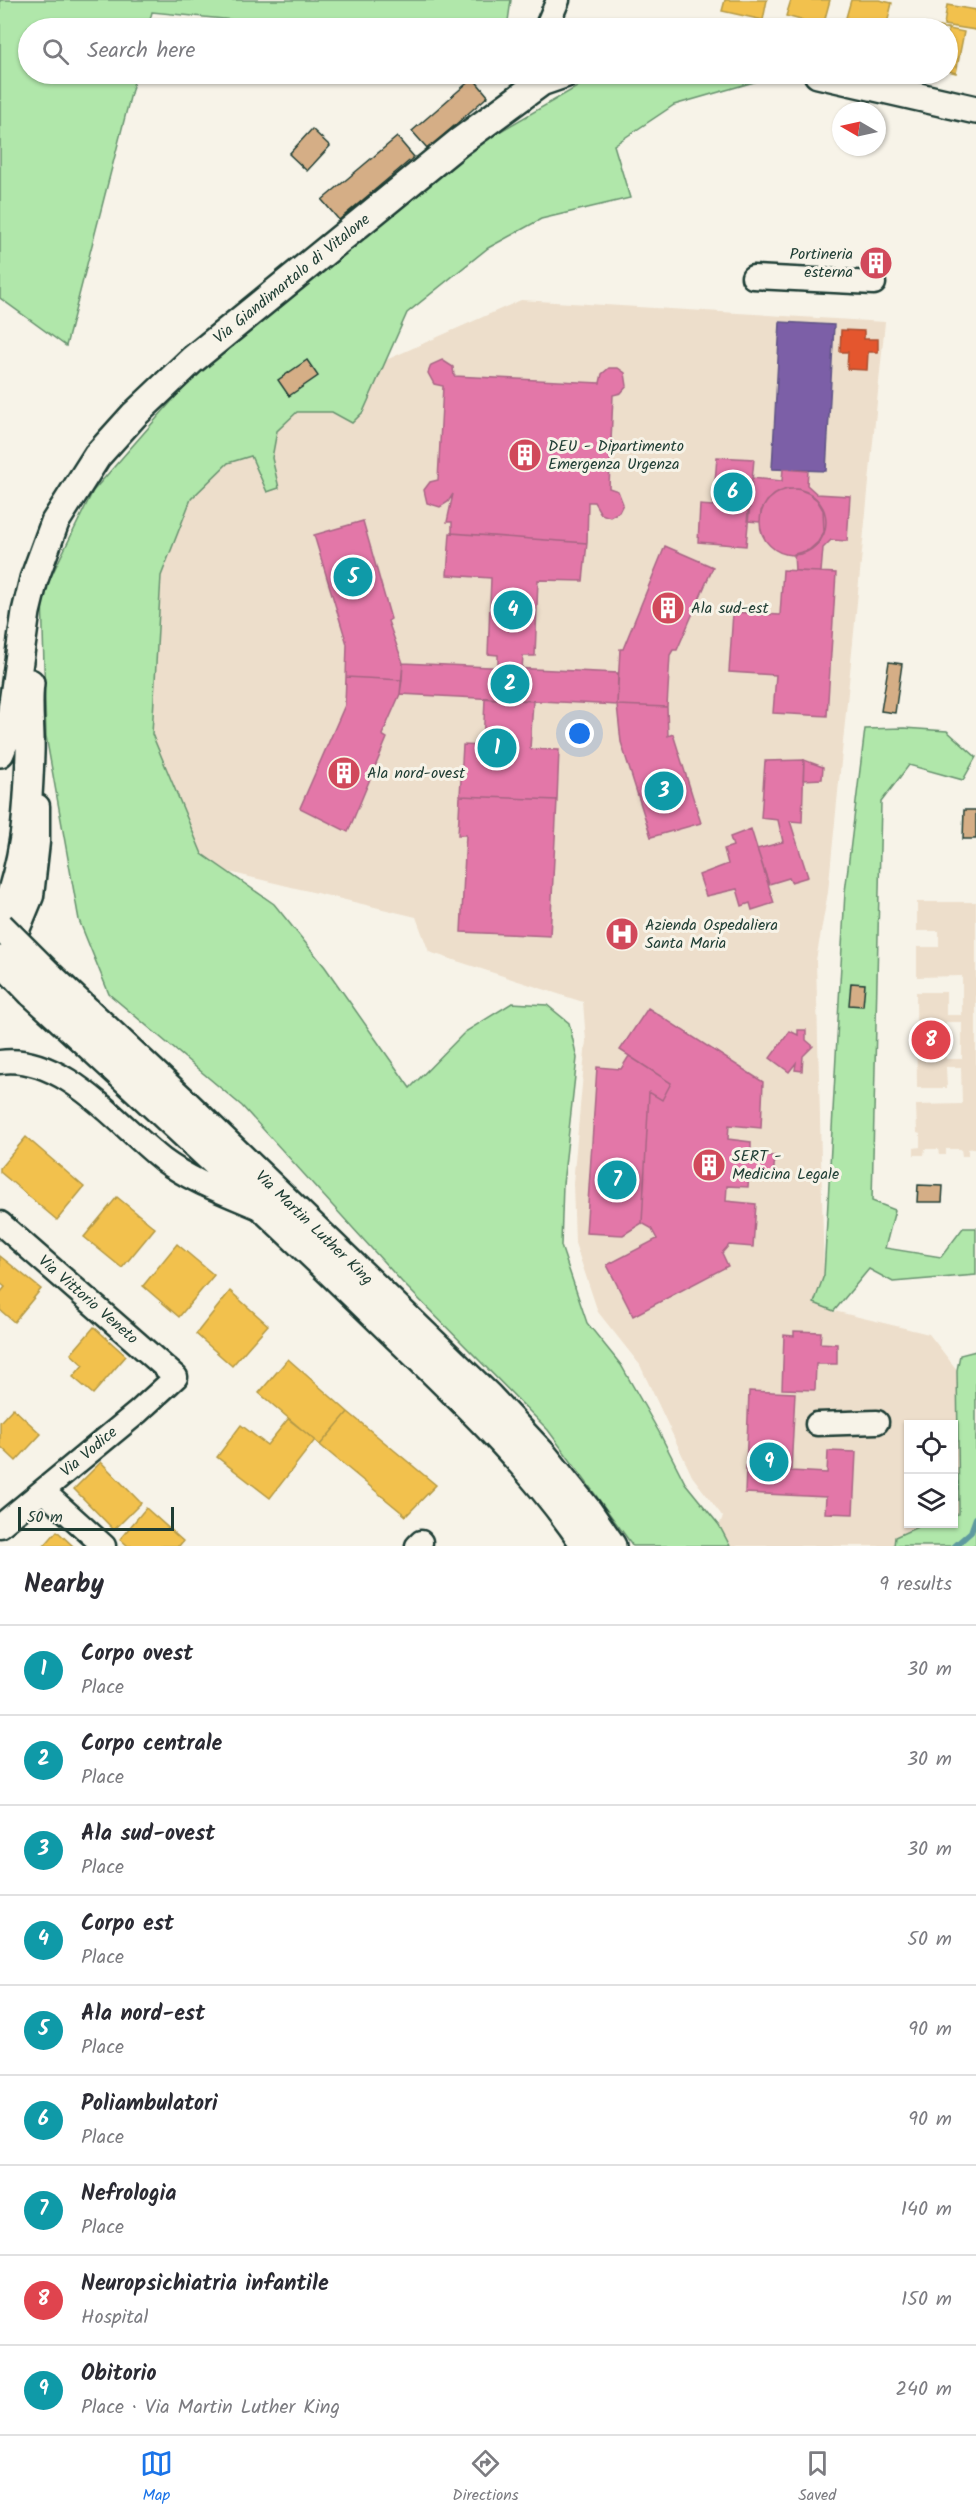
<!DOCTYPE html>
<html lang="en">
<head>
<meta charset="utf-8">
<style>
	body { margin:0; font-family:Kalam,sans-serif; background:#f7f7f7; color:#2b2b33 }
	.controls { position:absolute; right:18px; bottom:18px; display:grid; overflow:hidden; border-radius:0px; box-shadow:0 2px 4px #0004 }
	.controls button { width:54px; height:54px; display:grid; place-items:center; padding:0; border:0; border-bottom:2px solid #e1e1e2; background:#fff; color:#2b2b33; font:30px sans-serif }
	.compass { position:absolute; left:832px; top:102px; width:54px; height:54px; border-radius:50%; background:#fff; box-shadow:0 2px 4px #0004; rotate:279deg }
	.scale { position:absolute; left:18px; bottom:15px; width:156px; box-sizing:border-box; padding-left:6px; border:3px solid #1f3d34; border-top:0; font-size:16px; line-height:21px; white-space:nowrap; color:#1f3d34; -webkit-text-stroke:4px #f7f3e8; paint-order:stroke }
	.you { position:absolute; left:580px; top:734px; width:21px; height:21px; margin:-15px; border:4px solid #fff; border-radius:50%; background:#1a73e8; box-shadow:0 0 0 9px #1a73e833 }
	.badge { display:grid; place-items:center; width:39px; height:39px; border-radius:50%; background:#1a73e8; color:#fff; font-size:20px; font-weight:700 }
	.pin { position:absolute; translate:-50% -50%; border:3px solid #fff; box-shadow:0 2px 6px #0006 }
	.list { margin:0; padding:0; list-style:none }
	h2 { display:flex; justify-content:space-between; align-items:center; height:78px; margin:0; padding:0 24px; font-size:26px }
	h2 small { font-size:20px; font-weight:400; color:#7c7c81 }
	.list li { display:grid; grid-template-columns:39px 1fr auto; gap:18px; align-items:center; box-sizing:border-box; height:90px; padding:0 24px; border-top:2px solid #e1e1e2 }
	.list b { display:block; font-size:22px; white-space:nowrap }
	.list p { margin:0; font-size:20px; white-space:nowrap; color:#7c7c81 }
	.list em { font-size:20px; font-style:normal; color:#7c7c81 }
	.icon { flex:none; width:33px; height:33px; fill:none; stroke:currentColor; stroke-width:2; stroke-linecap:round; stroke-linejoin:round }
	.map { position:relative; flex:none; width:976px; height:1546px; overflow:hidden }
	.search { position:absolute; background:#fff; box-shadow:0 2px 4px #0004; left:18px; right:18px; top:18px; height:66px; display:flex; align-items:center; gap:15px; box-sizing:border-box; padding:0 21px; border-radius:33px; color:#7c7c81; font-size:22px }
	.sheet { height:888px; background:#fff }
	nav { display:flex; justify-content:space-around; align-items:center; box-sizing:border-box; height:84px; border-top:2px solid #e1e1e2; background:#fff; font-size:16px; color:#7c7c81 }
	nav a { display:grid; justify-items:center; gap:3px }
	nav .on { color:#1a73e8 }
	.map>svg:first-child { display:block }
</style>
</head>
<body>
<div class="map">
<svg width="976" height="1546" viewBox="0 0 976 1546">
	<rect width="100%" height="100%" fill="#f7f3e8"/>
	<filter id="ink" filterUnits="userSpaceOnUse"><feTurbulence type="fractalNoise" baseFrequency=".0167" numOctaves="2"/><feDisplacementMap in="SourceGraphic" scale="12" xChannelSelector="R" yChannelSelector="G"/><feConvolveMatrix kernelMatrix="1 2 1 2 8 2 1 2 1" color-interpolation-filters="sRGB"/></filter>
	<g filter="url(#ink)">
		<path fill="#eddecb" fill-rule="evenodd" d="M 521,300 L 885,322 L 828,892 L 816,960 L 824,1275 L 814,1302 L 834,1311 L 929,1334 L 957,1370 L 959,1514 L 954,1515 L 954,1424 L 908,1424 L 908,1524 L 924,1524 L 895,1537 L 894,1546 L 730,1546 L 719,1525 L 723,1517 L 692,1476 L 640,1365 L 598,1312 L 575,1243 L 573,1183 L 586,1041 L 583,1002 L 429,952 L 416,917 L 200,865 L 146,739 L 156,531 L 249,421 Z
			M 917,902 L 976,902 L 976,1148 L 968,1149 L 968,1156 L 962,1156 L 961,1149 L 946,1149 L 946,1155 L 939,1155 L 938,1149 L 925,1149 L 924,1155 L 914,1155 L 914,1148 L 920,1147 L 920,1134 L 917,1133 L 916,1105 L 962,1104 L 961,1067 L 946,1067 L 947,1088 L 917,1088 L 916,992 L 946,992 L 946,1015 L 962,1015 L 962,976 L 917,977 L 917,947 L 939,947 L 939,931 L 917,931 ZM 946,1022 L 962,1022 L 962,1059 L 946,1059 Z"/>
		<path fill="#b0e7aa" stroke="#68926f" stroke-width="1.5" d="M 0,0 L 511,0 L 507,28 L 317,28 L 152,12 L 148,28 L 28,28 L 28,74 L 136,74 L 66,346 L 0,298 Z
			M 661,74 L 721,74 L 761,80 L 674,105 L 614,145 L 630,198 L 541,219 L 488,248 L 407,313 L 363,412 L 352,423 L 332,412 L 297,412 L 277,431 L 272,458 L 279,488 L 267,492 L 251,456 L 228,463 L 191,499 L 161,576 L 152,734 L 202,854 L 274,904 L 325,967 L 410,1088 L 465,1032 L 512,1003 L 547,1005 L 569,1023 L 577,1058 L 563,1184 L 561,1246 L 587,1323 L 621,1365 L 659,1432 L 685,1483 L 719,1525 L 730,1546 L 633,1546 L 548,1430 L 402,1282 L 242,1106 L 109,994 L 79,920 L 46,736 L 42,595 L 93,491 L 248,314 L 406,186 L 582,84 Z
			M 904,728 L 947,731 L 976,757 L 963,780 L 909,765 L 881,802 L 872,1201 L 895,1210 L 885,1248 L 941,1257 L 963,1228 L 976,1228 L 976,1275 L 893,1282 L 869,1269 L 834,1311 L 814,1303 L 824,1275 L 845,892 L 865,729 Z
			M 976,1351 L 976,1546 L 894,1546 L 895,1537 L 924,1524 L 954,1524 L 954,1515 L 959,1514 L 957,1370 L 960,1355 Z"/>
		<path fill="#f2c14e" stroke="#b39946" stroke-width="1.5" d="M 725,0 L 767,0 L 763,20 L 722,11 Z
			M 791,0 L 830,0 L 823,26 L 786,16 Z
			M 851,0 L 879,0 L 892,3 L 886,28 L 843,28 Z
			M 947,5 L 976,10 L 976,30 L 944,25 Z
			M 920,23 L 964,32 L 956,73 L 948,71 L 948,28 L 919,28 Z
			M 26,1137 L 84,1187 L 57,1220 L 0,1172 L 0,1168 Z
			M 117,1197 L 155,1228 L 122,1268 L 84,1237 Z
			M 177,1244 L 214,1275 L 179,1317 L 143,1286 Z
			M 0,1256 L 41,1289 L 14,1322 L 0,1310 L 0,1293 L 5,1287 L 0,1283 Z
			M 230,1291 L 268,1325 L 232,1366 L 196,1334 Z
			M 94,1327 L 126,1356 L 93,1394 L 73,1377 L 83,1365 L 71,1354 Z
			M 288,1359 L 348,1412 L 320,1445 L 259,1393 Z
			M 13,1408 L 41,1434 L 16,1461 L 0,1446 L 0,1422 Z
			M 348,1412 L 436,1485 L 406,1516 L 320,1445 Z
			M 288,1419 L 315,1440 L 270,1498 L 217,1457 L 241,1425 L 267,1445 Z
			M 101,1462 L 141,1503 L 114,1530 L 74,1489 Z
			M 146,1508 L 183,1541 L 179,1546 L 128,1546 L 120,1539 Z
			M 57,1531 L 73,1546 L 44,1546 Z"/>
		<path fill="#e4572e" stroke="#a94f30" stroke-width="1.5" d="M 841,330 L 864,331 L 864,339 L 878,339 L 878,352 L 868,352 L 867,370 L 847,369 L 848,352 L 840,352 Z"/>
		<path fill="#7b5ea7" stroke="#5f5484" stroke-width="1.5" d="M 780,322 L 834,325 L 826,471 L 772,469 Z"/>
		<path fill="#e377a8" stroke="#a86685" stroke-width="1.5" d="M 442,360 L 453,367 L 454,376 L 600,383 L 602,374 L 609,368 L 618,368 L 625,373 L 627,386 L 621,393 L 613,395 L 609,488 L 618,491 L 623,504 L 619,512 L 610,517 L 601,514 L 594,502 L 588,502 L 587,543 L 452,533 L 452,522 L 447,522 L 453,494 L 448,502 L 440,507 L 427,503 L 424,490 L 430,482 L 438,480 L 443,386 L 434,384 L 428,373 L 431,365 Z
			M 717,457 L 754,459 L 746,546 L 698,542 L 700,505 L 713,506 Z
			M 783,469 L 808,471 L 807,485 L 817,494 L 850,496 L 847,541 L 831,540 L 823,548 L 821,572 L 795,571 L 794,554 L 809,550 L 818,542 L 824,532 L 823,510 L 817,500 L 808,493 L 798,489 L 786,489 L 776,494 L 767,501 L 761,511 L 760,522 L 747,521 L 752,478 L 782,481 Z
			M760 522a33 33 0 1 1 66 0a33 33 0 1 1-66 0Z
			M 363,521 L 391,619 L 388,621 L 403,663 L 402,680 L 346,677 L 347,644 L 314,535 Z
			M 450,533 L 587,543 L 583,581 L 538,580 L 535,656 L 523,656 L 522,669 L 498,668 L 498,655 L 488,654 L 491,578 L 447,575 Z
			M 665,546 L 713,567 L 677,650 L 673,650 L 670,655 L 667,707 L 617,705 L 620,649 L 623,649 Z
			M 783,570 L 836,573 L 827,716 L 773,713 L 776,675 L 729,672 L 733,612 L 780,615 Z
			M 403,663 L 618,673 L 617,705 L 400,694 Z
			M 346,677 L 402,680 L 400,694 L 382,735 L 387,738 L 348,832 L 300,808 L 345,705 Z
			M 485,698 L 533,701 L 530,749 L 559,750 L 557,800 L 460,796 L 463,745 L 483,746 Z
			M 617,705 L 667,707 L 668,736 L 673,734 L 701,823 L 651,837 L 621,742 Z
			M 804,760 L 802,822 L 790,821 L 808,877 L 791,882 L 789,878 L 769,884 L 757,849 L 783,842 L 778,820 L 761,818 L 765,761 Z
			M 804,760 L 823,767 L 822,779 L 803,780 Z
			M 460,796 L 557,800 L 550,936 L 461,932 L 466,835 L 458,835 Z
			M 751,829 L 774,903 L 752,910 L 750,903 L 742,906 L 737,889 L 706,896 L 699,875 L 728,864 L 724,849 L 733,846 L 730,837 Z
			M 648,1008 L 763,1082 L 761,1128 L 729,1125 L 728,1139 L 751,1142 L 751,1155 L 775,1156 L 773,1178 L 749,1174 L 748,1187 L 727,1186 L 726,1201 L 756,1204 L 753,1247 L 729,1245 L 722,1253 L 728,1266 L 633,1316 L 607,1265 L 657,1239 L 651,1228 L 642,1223 L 649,1092 L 662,1100 L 671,1083 L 620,1050 Z
			M 798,1030 L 806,1030 L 806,1040 L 813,1046 L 803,1056 L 802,1071 L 795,1070 L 796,1063 L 789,1072 L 770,1058 L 790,1031 L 798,1035 Z
			M 629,1056 L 671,1083 L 662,1100 L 649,1092 L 642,1223 L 623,1235 L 586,1233 L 597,1067 L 621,1069 Z
			M 794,1331 L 821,1332 L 820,1343 L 837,1344 L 837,1364 L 816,1364 L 815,1390 L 782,1389 L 784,1335 L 794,1336 Z
			M 749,1391 L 795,1393 L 791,1471 L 827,1473 L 828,1451 L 856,1452 L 853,1514 L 825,1513 L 826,1497 L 745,1493 Z"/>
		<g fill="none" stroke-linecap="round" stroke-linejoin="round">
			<path stroke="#5f9aa0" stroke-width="6" d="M 955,1546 L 971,1532 L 976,1518"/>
		</g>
		<path fill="#d5ae86" stroke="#1f3d34" stroke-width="1.5" d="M 473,78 L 488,96 L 428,149 L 412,131 Z
			M 312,129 L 330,146 L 307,171 L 289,154 Z
			M 397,137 L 414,157 L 339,220 L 322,200 Z
			M 870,256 L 884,257 L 883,271 L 869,270 Z
			M 307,360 L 318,376 L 289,396 L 278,380 Z
			M 889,662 L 902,664 L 895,713 L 881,711 Z
			M 964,810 L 976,810 L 976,839 L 963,839 Z
			M 851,983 L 865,984 L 863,1006 L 849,1005 Z
			M 918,1185 L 943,1186 L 942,1202 L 917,1202 Z"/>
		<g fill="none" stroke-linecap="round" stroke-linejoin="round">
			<defs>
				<path id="minor" d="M 546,28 L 558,0
					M 753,277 L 874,283
					M 8,954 L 32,896 L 38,842 L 38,806
					M 0,1062 C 63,1053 118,1125 163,1160 C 191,1181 225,1193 257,1207
					M 0,1223 L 176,1377 L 138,1412 L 0,1526
					M 817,1424 L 877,1422
					M 43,1491 L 104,1546
					M 417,1546 L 421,1542"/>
				<path id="major" d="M 818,74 L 976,110
					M 0,753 L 9,731 L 26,612 L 34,579 L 55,522 L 97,456 L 134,415 L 192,360 L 458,143 L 541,82 L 564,74
					M 0,924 C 25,864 28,817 30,753 C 31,730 27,706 30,683
					M 49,975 L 181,1099 L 488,1396 L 544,1456 L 588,1511 L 612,1546
					M 32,993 C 150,1101 267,1210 382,1322 C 454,1392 530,1462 586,1546"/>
			</defs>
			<use href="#minor" stroke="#1f3d34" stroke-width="27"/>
			<use href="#major" stroke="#1f3d34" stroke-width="32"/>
			<use href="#minor" stroke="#f7f3e8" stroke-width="22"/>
			<use href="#major" stroke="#f7f3e8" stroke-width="27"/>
			<defs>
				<path id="major-bridge" d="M 0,926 L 49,975
					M 0,960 L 32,993"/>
			</defs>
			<use href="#major-bridge" stroke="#1f3d34" stroke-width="32" stroke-linecap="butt"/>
			<use href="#major-bridge" stroke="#f7f3e8" stroke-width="27"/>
		</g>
	</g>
	<defs>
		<symbol id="building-disc" viewBox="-11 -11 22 22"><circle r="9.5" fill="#d1495b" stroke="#f7f3e8"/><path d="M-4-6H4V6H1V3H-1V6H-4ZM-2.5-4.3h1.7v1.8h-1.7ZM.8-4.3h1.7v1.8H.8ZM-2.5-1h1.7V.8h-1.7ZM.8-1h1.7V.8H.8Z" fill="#fff"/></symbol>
		<symbol id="hospital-disc" viewBox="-11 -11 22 22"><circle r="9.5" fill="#d1495b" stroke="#f7f3e8"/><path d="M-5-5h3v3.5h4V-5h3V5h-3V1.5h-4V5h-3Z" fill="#fff"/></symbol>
	</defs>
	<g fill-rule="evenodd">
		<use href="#building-disc" x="857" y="244" width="38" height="38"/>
		<use href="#building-disc" x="506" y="436" width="38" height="38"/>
		<use href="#building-disc" x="649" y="589" width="38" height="38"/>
		<use href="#building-disc" x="325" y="754" width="38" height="38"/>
		<use href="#hospital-disc" x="603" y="915" width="38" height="38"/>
		<use href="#building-disc" x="690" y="1146" width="38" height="38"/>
	</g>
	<g text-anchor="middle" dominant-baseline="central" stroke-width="6" stroke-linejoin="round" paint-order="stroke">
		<g font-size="16" fill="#1f3d34" stroke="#f7f3e8" text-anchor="start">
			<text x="853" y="254" text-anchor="end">Portineria<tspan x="853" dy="18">esterna</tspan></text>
			<text x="548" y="446">DEU - Dipartimento<tspan x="548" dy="18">Emergenza Urgenza</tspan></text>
			<text x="691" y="608">Ala sud-est</text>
			<text x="367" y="773">Ala nord-ovest</text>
			<text x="645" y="925">Azienda Ospedaliera<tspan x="645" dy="18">Santa Maria</tspan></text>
			<text x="732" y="1156">SERT -<tspan x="732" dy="18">Medicina Legale</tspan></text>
		</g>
		<g font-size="16" fill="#1f3d34" stroke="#f7f3e8">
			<text transform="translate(292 279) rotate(-39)">Via Giandimartalo di Vitalone</text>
			<text transform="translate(314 1228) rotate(44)">Via Martin Luther King</text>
			<text transform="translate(88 1300) rotate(41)">Via Vittorio Veneto</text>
			<text transform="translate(89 1452) rotate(-40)">Via Vodice</text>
		</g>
	</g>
</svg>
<div class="controls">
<button><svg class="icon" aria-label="locate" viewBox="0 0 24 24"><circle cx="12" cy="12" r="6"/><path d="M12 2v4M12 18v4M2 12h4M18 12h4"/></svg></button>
<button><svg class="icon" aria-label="layers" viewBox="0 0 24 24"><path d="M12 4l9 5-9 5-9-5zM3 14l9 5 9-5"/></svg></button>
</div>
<svg class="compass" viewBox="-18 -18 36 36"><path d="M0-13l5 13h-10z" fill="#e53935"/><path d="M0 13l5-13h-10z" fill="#7c7c81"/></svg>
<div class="scale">50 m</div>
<div class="you"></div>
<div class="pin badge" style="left:497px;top:748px;background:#0f9aa8">1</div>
<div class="pin badge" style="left:510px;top:684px;background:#0f9aa8">2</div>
<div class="pin badge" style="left:664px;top:791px;background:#0f9aa8">3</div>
<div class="pin badge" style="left:513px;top:610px;background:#0f9aa8">4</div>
<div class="pin badge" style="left:353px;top:577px;background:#0f9aa8">5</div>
<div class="pin badge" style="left:733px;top:492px;background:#0f9aa8">6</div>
<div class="pin badge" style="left:617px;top:1180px;background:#0f9aa8">7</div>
<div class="pin badge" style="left:931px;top:1040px;background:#e0444e">8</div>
<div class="pin badge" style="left:769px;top:1462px;background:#0f9aa8">9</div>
<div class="search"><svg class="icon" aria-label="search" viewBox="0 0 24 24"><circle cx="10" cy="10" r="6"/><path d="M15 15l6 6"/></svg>Search here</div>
</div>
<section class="sheet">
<h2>Nearby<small>9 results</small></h2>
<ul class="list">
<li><span class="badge" style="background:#0f9aa8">1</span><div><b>Corpo ovest</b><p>Place</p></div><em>30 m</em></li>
<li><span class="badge" style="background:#0f9aa8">2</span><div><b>Corpo centrale</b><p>Place</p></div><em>30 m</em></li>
<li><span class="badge" style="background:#0f9aa8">3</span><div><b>Ala sud-ovest</b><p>Place</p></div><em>30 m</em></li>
<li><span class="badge" style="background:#0f9aa8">4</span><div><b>Corpo est</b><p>Place</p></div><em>50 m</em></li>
<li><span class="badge" style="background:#0f9aa8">5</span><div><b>Ala nord-est</b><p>Place</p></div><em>90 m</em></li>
<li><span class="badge" style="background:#0f9aa8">6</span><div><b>Poliambulatori</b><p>Place</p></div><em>90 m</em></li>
<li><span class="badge" style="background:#0f9aa8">7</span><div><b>Nefrologia</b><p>Place</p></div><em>140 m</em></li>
<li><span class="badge" style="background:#e0444e">8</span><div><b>Neuropsichiatria infantile</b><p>Hospital</p></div><em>150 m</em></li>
<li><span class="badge" style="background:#0f9aa8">9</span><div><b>Obitorio</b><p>Place · Via Martin Luther King</p></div><em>240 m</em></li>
</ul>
</section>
<nav>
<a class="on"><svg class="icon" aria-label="map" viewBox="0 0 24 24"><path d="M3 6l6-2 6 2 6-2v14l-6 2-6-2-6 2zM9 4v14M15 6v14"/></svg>Map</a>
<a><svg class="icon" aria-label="directions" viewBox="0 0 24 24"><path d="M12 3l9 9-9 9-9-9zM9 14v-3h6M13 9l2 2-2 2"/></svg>Directions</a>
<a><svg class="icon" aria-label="saved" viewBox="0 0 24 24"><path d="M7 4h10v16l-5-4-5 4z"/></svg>Saved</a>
</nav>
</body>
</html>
